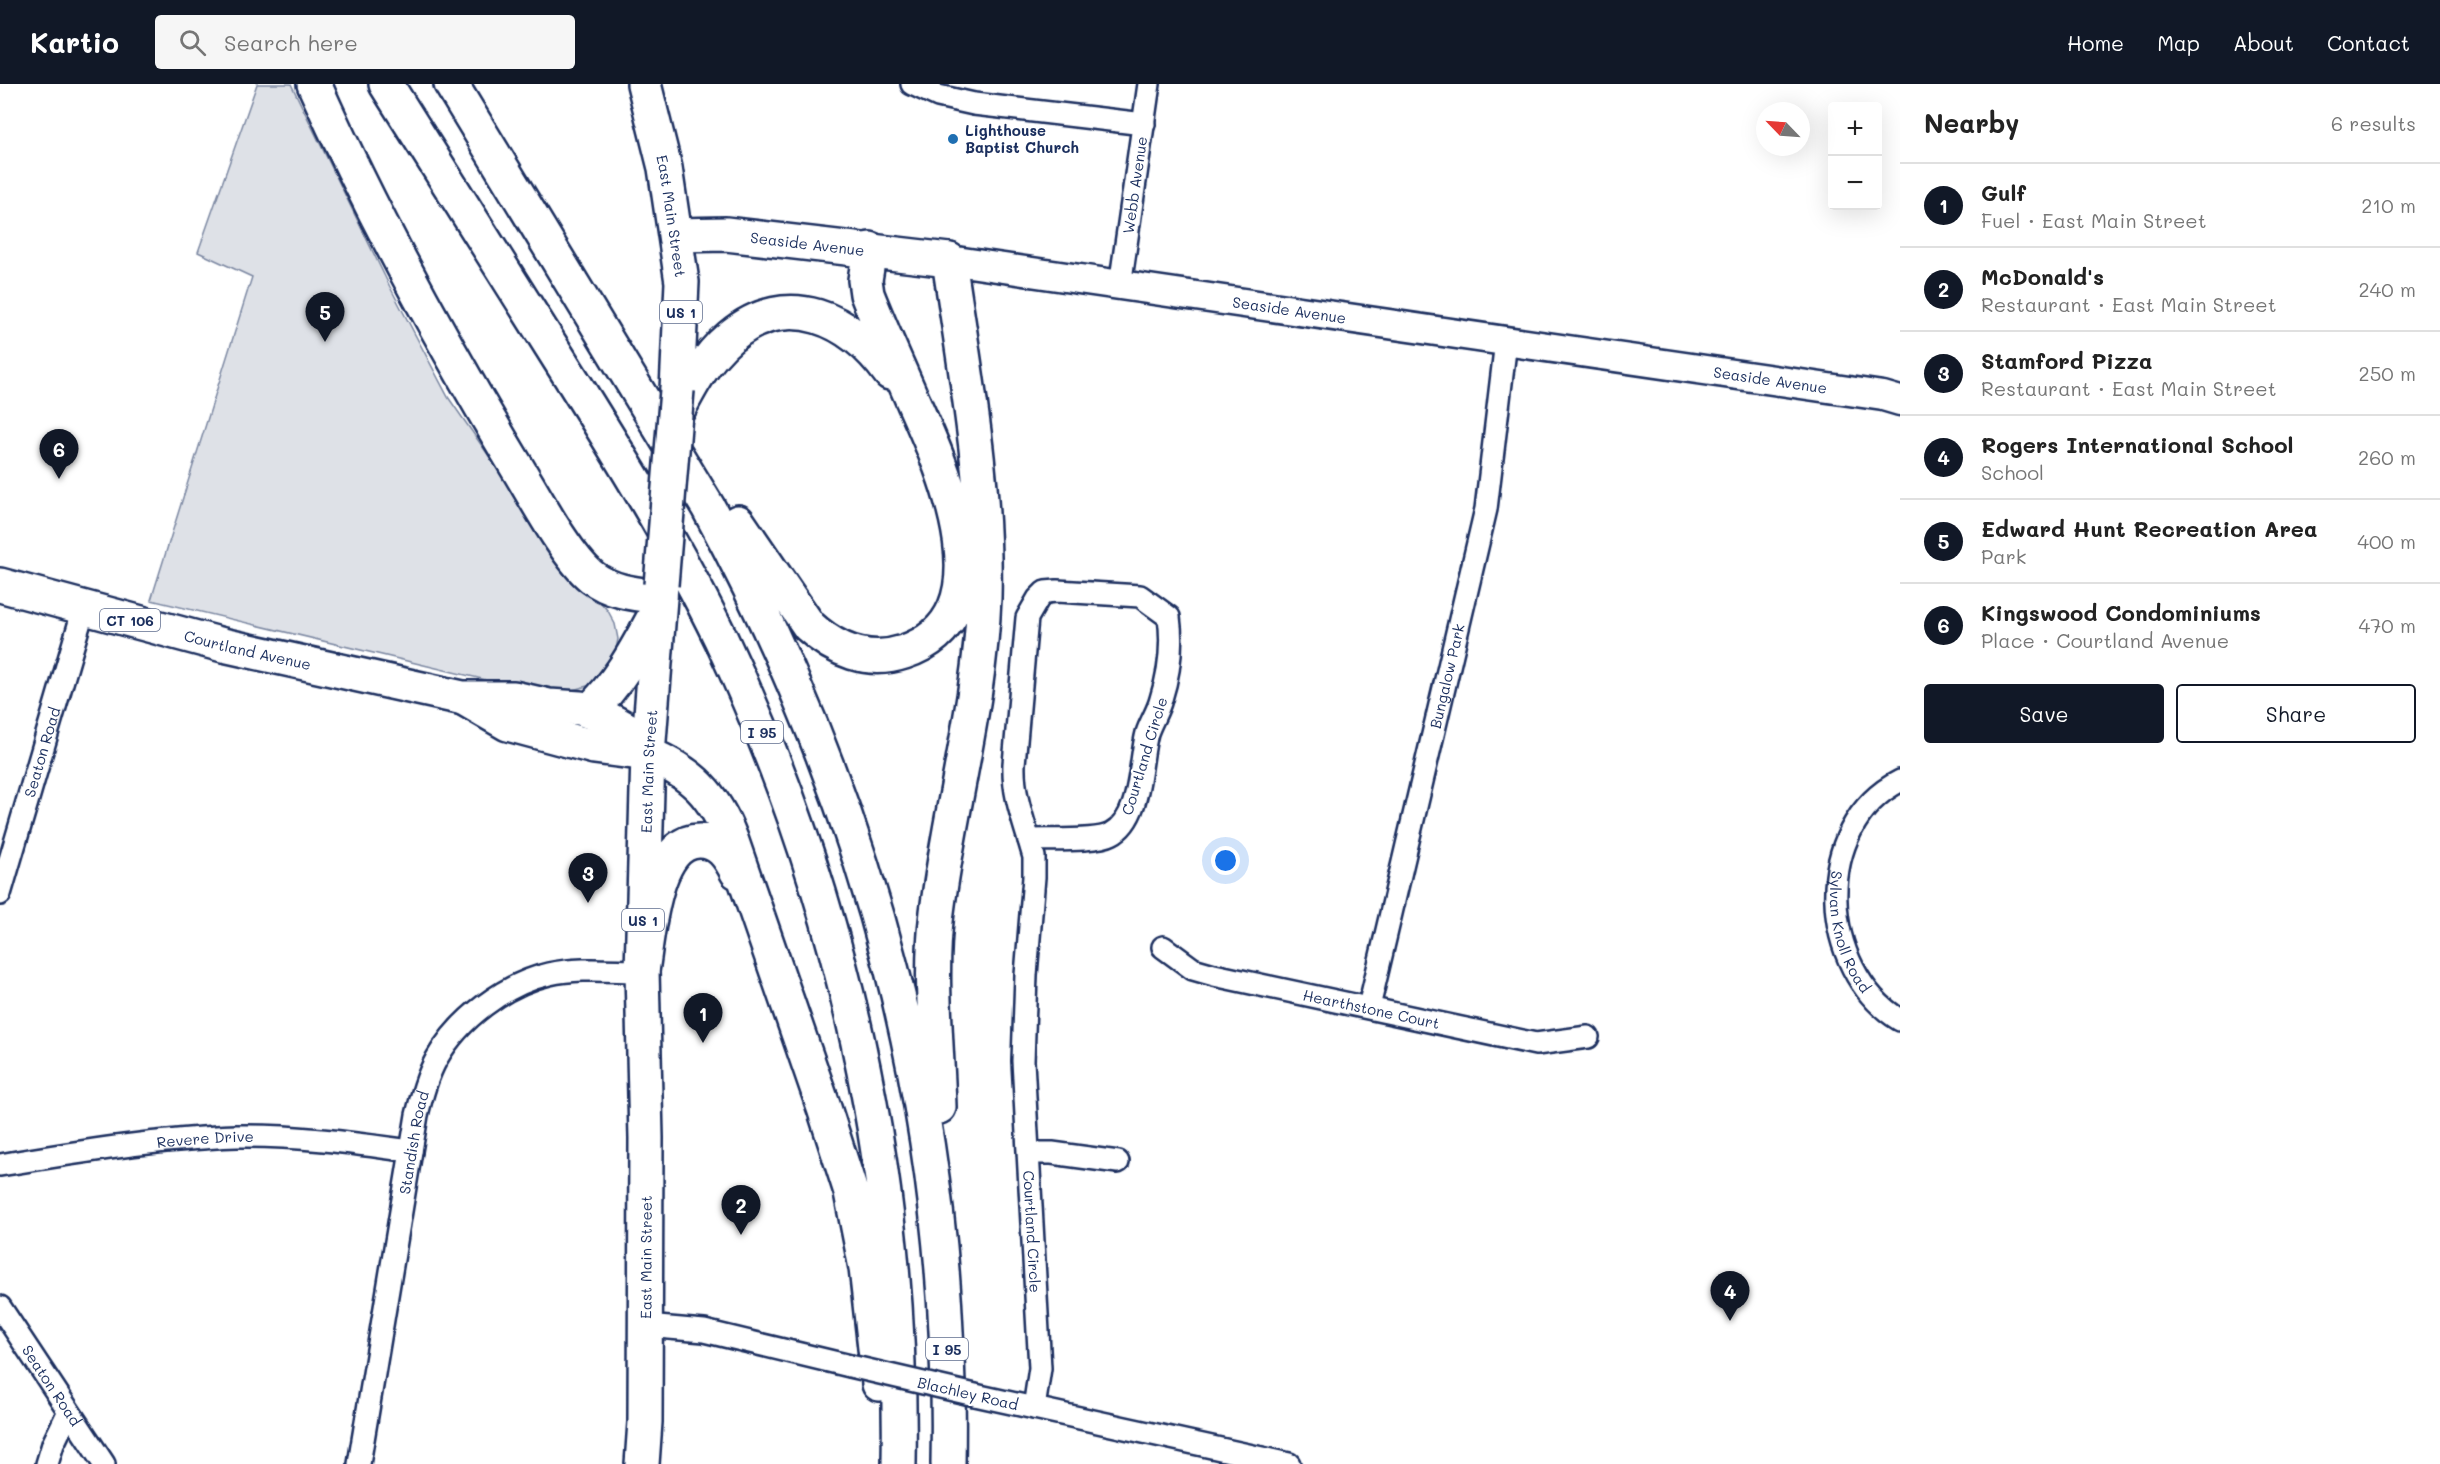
<!DOCTYPE html>
<html lang="en">
<head>
<meta charset="utf-8">
<style>
	body { margin:0; font-family:Mali,sans-serif; background:#f6f6f6; color:#222 }
	.controls { position:absolute; right:18px; top:18px; display:grid; overflow:hidden; border-radius:6px; box-shadow:0 6px 24px #0002 }
	.controls button { width:54px; height:54px; display:grid; place-items:center; padding:0; border:0; border-bottom:2px solid #e0e0e0; background:#fff; color:#222; font:30px sans-serif }
	.compass { position:absolute; left:1756px; top:18px; width:54px; height:54px; border-radius:50%; background:#fff; box-shadow:0 6px 24px #0002; rotate:295deg }
	.you { position:absolute; left:1226px; top:777px; width:21px; height:21px; margin:-15px; border:4px solid #fff; border-radius:50%; background:#1a73e8; box-shadow:0 0 0 9px #1a73e833 }
	.badge { display:grid; place-items:center; width:39px; height:39px; border-radius:50%; background:#111827; color:#fff; font-size:20px; font-weight:700 }
	.pin { position:absolute; translate:-50% -50px; filter:drop-shadow(0 2px 3px #0008) }
	.pin::after { content:''; position:absolute; top:32px; width:21px; height:18px; background:inherit; clip-path:polygon(0 0,100% 0,50% 100%) }
	.list { margin:0; padding:0; list-style:none }
	h2 { display:flex; justify-content:space-between; align-items:center; height:78px; margin:0; padding:0 24px; font-size:26px }
	h2 small { font-size:20px; font-weight:400; color:#767676 }
	.list li { display:grid; grid-template-columns:39px 1fr auto; gap:18px; align-items:center; box-sizing:border-box; height:84px; padding:0 24px; border-top:2px solid #e0e0e0 }
	.list b { display:block; font-size:22px; white-space:nowrap }
	.list p { margin:0; font-size:20px; white-space:nowrap; color:#767676 }
	.list em { font-size:20px; font-style:normal; color:#767676 }
	.actions { display:flex; gap:12px; padding:18px 24px }
	.actions a { flex:1; padding:14px 0; border:2px solid #111827; border-radius:6px; text-align:center; font-size:21px; color:#111827 }
	.actions .main { background:#111827; color:#fff }
	.icon { flex:none; width:33px; height:33px; fill:none; stroke:currentColor; stroke-width:2; stroke-linecap:round; stroke-linejoin:round }
	.map { position:relative; flex:none; width:1900px; height:1380px; overflow:hidden }
	header { display:flex; align-items:center; gap:36px; box-sizing:border-box; height:84px; padding:0 30px; background:#111827; color:#fff }
	header strong { font-size:28px }
	nav { display:flex; gap:33px; margin-inline-start:auto; font-size:21px }
	.search { width:420px; height:54px; background:#f6f6f6; display:flex; align-items:center; gap:15px; box-sizing:border-box; padding:0 21px; border-radius:6px; color:#767676; font-size:22px }
	main { display:flex }
	aside { flex:1; background:#fff }
	.map>svg:first-child { display:block }
</style>
</head>
<body>
<header>
<strong>Kartio</strong>
<div class="search"><svg class="icon" aria-label="search" viewBox="0 0 24 24"><circle cx="10" cy="10" r="6"/><path d="M15 15l6 6"/></svg>Search here</div>
<nav><a>Home</a><a>Map</a><a>About</a><a>Contact</a></nav>
</header>
<main>
<div class="map">
<svg width="1900" height="1380" viewBox="0 0 1900 1380">
	<rect width="100%" height="100%" fill="#fff"/>
	<filter id="ink" filterUnits="userSpaceOnUse"><feTurbulence type="fractalNoise" baseFrequency=".0167" numOctaves="2"/><feDisplacementMap in="SourceGraphic" scale="12" xChannelSelector="R" yChannelSelector="G"/><feConvolveMatrix kernelMatrix="1 2 1 2 8 2 1 2 1" color-interpolation-filters="sRGB"/></filter>
	<g filter="url(#ink)">
		<path fill="#dee1e7" stroke="#7c88a2" stroke-width="1.5" d="M 257,0 L 291,0 L 390,203 L 448,313 L 552,463 L 608,527 L 615,540 L 618,555 L 614,576 L 591,601 L 561,609 L 537,608 L 151,516 L 252,193 L 198,168 Z"/>
		<g fill="none" stroke-linecap="round" stroke-linejoin="round">
			<defs>
				<g id="street">
					<path d="M 912,0 L 938,12 L 974,20 L 1144,40"/>
					<path id="s1" d="M 1120,202 L 1149,0"/>
					<path d="M 1057,507 L 1140,512 L 1169,533 C 1173,562 1170,587 1161,615 C 1158,627 1151,637 1147,649 C 1139,678 1142,734 1111,750 C 1096,758 1048,755 1029,756 C 1021,730 1013,707 1014,680 L 1027,534 L 1038,515 L 1045,508 Z"/>
					<path id="s2" d="M 1900,697 C 1811,742 1818,886 1900,936"/>
					<path id="s3" d="M 1029,756 L 1034,773 L 1034,793 L 1026,891 L 1023,977 L 1040,1284 L 1034,1324"/>
					<path id="s4" d="M 0,810 L 84,524"/>
					<path id="s5" d="M 1163,863 L 1193,885 L 1214,891 L 1536,960 L 1588,953"/>
					<path id="s6" d="M 1369,923 L 1486,425 L 1506,257"/>
					<path d="M 1029,1069 L 1052,1069 L 1118,1078"/>
					<path id="s7" d="M 0,1081 C 78,1068 158,1055 237,1052 C 295,1051 353,1059 411,1067"/>
					<path id="s8" d="M 0,1223 L 104,1380"/>
					<path d="M 646,1242 L 704,1247 L 850,1282"/>
					<path d="M 975,1311 L 1289,1380"/>
					<path d="M 47,1380 L 53,1360 L 68,1329"/>
					<path id="s9" d="M 359,1380 L 417,1031 C 422,1011 427,992 437,974 C 459,935 505,900 549,890 C 579,883 612,887 642,887"/>
				</g>
				<g id="secondary">
					<path id="s10" d="M 949,176 L 1883,312 L 1900,317"/>
				</g>
				<g id="primary">
					<path id="s11" d="M 644,0 L 665,84 L 682,198 L 677,306"/>
					<path id="s12" d="M 676,151 L 726,150 L 949,176"/>
					<path id="s13" d="M 0,501 L 223,561 L 463,614 L 514,614 L 549,622 L 580,624 L 608,635 L 630,647 L 648,670"/>
					<path d="M 465,615 L 508,640 L 594,663 L 648,670"/>
					<path d="M 589,627 C 618,600 635,568 654,533"/>
					<path id="s14" d="M 642,1380 L 645,1338 L 646,1054 L 642,887 L 648,670 L 661,501"/>
				</g>
				<path id="highway" d="M 314,0 C 373,133 443,260 518,385 C 535,413 567,473 592,493 C 611,508 636,510 660,513
					M 386,0 C 445,93 504,187 563,281 C 619,370 675,460 721,555 C 843,813 904,1094 899,1380
					M 451,0 L 708,423 C 871,725 955,1036 948,1380
					M 675,332 C 690,303 705,274 730,253 C 788,204 851,235 890,289
					M 738,438 L 809,542 C 835,566 868,580 904,568 C 1012,532 942,382 912,315 C 897,280 881,246 867,210 L 865,196 L 870,165
					M 648,670 C 692,689 714,710 731,755 L 824,1024 L 851,1108 L 866,1184 L 879,1300
					M 642,887 C 648,853 653,756 700,757 C 719,757 729,772 737,788
					M 939,1023 C 937,957 929,893 937,828 C 950,723 980,621 984,514 C 987,401 965,287 949,176"/>
			</defs>
			<use href="#street" stroke="#1b2f5e" stroke-width="26"/>
			<use href="#secondary" stroke="#1b2f5e" stroke-width="33"/>
			<use href="#primary" stroke="#1b2f5e" stroke-width="38"/>
			<use href="#highway" stroke="#1b2f5e" stroke-width="38"/>
			<use href="#street" stroke="#fff" stroke-width="21"/>
			<use href="#secondary" stroke="#fff" stroke-width="28"/>
			<use href="#primary" stroke="#fff" stroke-width="33"/>
			<use href="#highway" stroke="#fff" stroke-width="33"/>
			<defs>
				<path id="street-bridge" d="M 850,1282 L 975,1311"/>
				<path id="primary-bridge" d="M 661,501 L 677,306"/>
			</defs>
			<use href="#street-bridge" stroke="#1b2f5e" stroke-width="26" stroke-linecap="butt"/>
			<use href="#primary-bridge" stroke="#1b2f5e" stroke-width="38" stroke-linecap="butt"/>
			<use href="#street-bridge" stroke="#fff" stroke-width="21"/>
			<use href="#primary-bridge" stroke="#fff" stroke-width="33"/>
		</g>
	</g>
	<circle fill="#1f6fb2" stroke="#fff" stroke-width="2" cx="953" cy="55" r="6"/>
	<g text-anchor="middle" dominant-baseline="central" stroke-width="4.5" stroke-linejoin="round" paint-order="stroke">
		<g fill="#fff" stroke="#5f6d8e" stroke-width="1.5">
			<rect x="660" y="217" width="42" height="22" rx="4.5"/>
			<rect x="100" y="525" width="60" height="22" rx="4.5"/>
			<rect x="741" y="637" width="42" height="22" rx="4.5"/>
			<rect x="622" y="825" width="42" height="22" rx="4.5"/>
			<rect x="926" y="1254" width="42" height="22" rx="4.5"/>
		</g>
		<g font-size="14" font-weight="bold" fill="#1b2f5e">
			<text x="681" y="228">US 1</text>
			<text x="130" y="536">CT 106</text>
			<text x="762" y="648">I 95</text>
			<text x="643" y="836">US 1</text>
			<text x="947" y="1265">I 95</text>
		</g>
		<g font-size="15" font-weight="bold" fill="#1b2f5e" stroke="#fff" text-anchor="start">
			<text x="965" y="46">Lighthouse<tspan x="965" dy="17">Baptist Church</tspan></text>
		</g>
		<g font-size="15" fill="#1b2f5e" stroke="#fff">
			<text stroke="none"><textPath href="#s1" startOffset="102">Webb Avenue</textPath></text>
			<text stroke="none"><textPath href="#s11" startOffset="135">East Main Street</textPath></text>
			<text stroke="none"><textPath href="#s12" startOffset="132">Seaside Avenue</textPath></text>
			<text stroke="none"><textPath href="#s10" startOffset="344">Seaside Avenue</textPath></text>
			<text stroke="none"><textPath href="#s10" startOffset="830">Seaside Avenue</textPath></text>
			<text stroke="none"><textPath href="#s13" startOffset="256">Courtland Avenue</textPath></text>
			<text stroke="none"><textPath href="#s6" startOffset="340">Bungalow Park</textPath></text>
			<text stroke="none"><textPath href="#s4" startOffset="148">Seaton Road</textPath></text>
			<text transform="translate(1144 672) rotate(-73)">Courtland Circle</text>
			<text stroke="none"><textPath href="#s14" startOffset="693">East Main Street</textPath></text>
			<text stroke="none"><textPath href="#s2" startOffset="177">Sylvan Knoll Road</textPath></text>
			<text stroke="none"><textPath href="#s5" startOffset="220">Hearthstone Court</textPath></text>
			<text stroke="none"><textPath href="#s7" startOffset="207">Revere Drive</textPath></text>
			<text stroke="none"><textPath href="#s9" startOffset="326">Standish Road</textPath></text>
			<text stroke="none"><textPath href="#s3" startOffset="393">Courtland Circle</textPath></text>
			<text stroke="none"><textPath href="#s14" startOffset="207">East Main Street</textPath></text>
			<text stroke="none"><textPath href="#s8" startOffset="94">Seaton Road</textPath></text>
			<text transform="translate(968 1309) rotate(13)">Blachley Road</text>
		</g>
	</g>
</svg>
<div class="controls">
<button>+</button>
<button>−</button>
</div>
<svg class="compass" viewBox="-18 -18 36 36"><path d="M0-13l5 13h-10z" fill="#e53935"/><path d="M0 13l5-13h-10z" fill="#767676"/></svg>
<div class="you"></div>
<div class="pin badge" style="left:703px;top:959px">1</div>
<div class="pin badge" style="left:741px;top:1151px">2</div>
<div class="pin badge" style="left:588px;top:819px">3</div>
<div class="pin badge" style="left:1730px;top:1237px">4</div>
<div class="pin badge" style="left:325px;top:258px">5</div>
<div class="pin badge" style="left:59px;top:395px">6</div>
</div>
<aside>
<h2>Nearby<small>6 results</small></h2>
<ul class="list">
<li><span class="badge">1</span><div><b>Gulf</b><p>Fuel · East Main Street</p></div><em>210 m</em></li>
<li><span class="badge">2</span><div><b>McDonald's</b><p>Restaurant · East Main Street</p></div><em>240 m</em></li>
<li><span class="badge">3</span><div><b>Stamford Pizza</b><p>Restaurant · East Main Street</p></div><em>250 m</em></li>
<li><span class="badge">4</span><div><b>Rogers International School</b><p>School</p></div><em>260 m</em></li>
<li><span class="badge">5</span><div><b>Edward Hunt Recreation Area</b><p>Park</p></div><em>400 m</em></li>
<li><span class="badge">6</span><div><b>Kingswood Condominiums</b><p>Place · Courtland Avenue</p></div><em>470 m</em></li>
</ul>
<div class="actions"><a class="main">Save</a><a>Share</a></div>
</aside>
</main>
</body>
</html>
